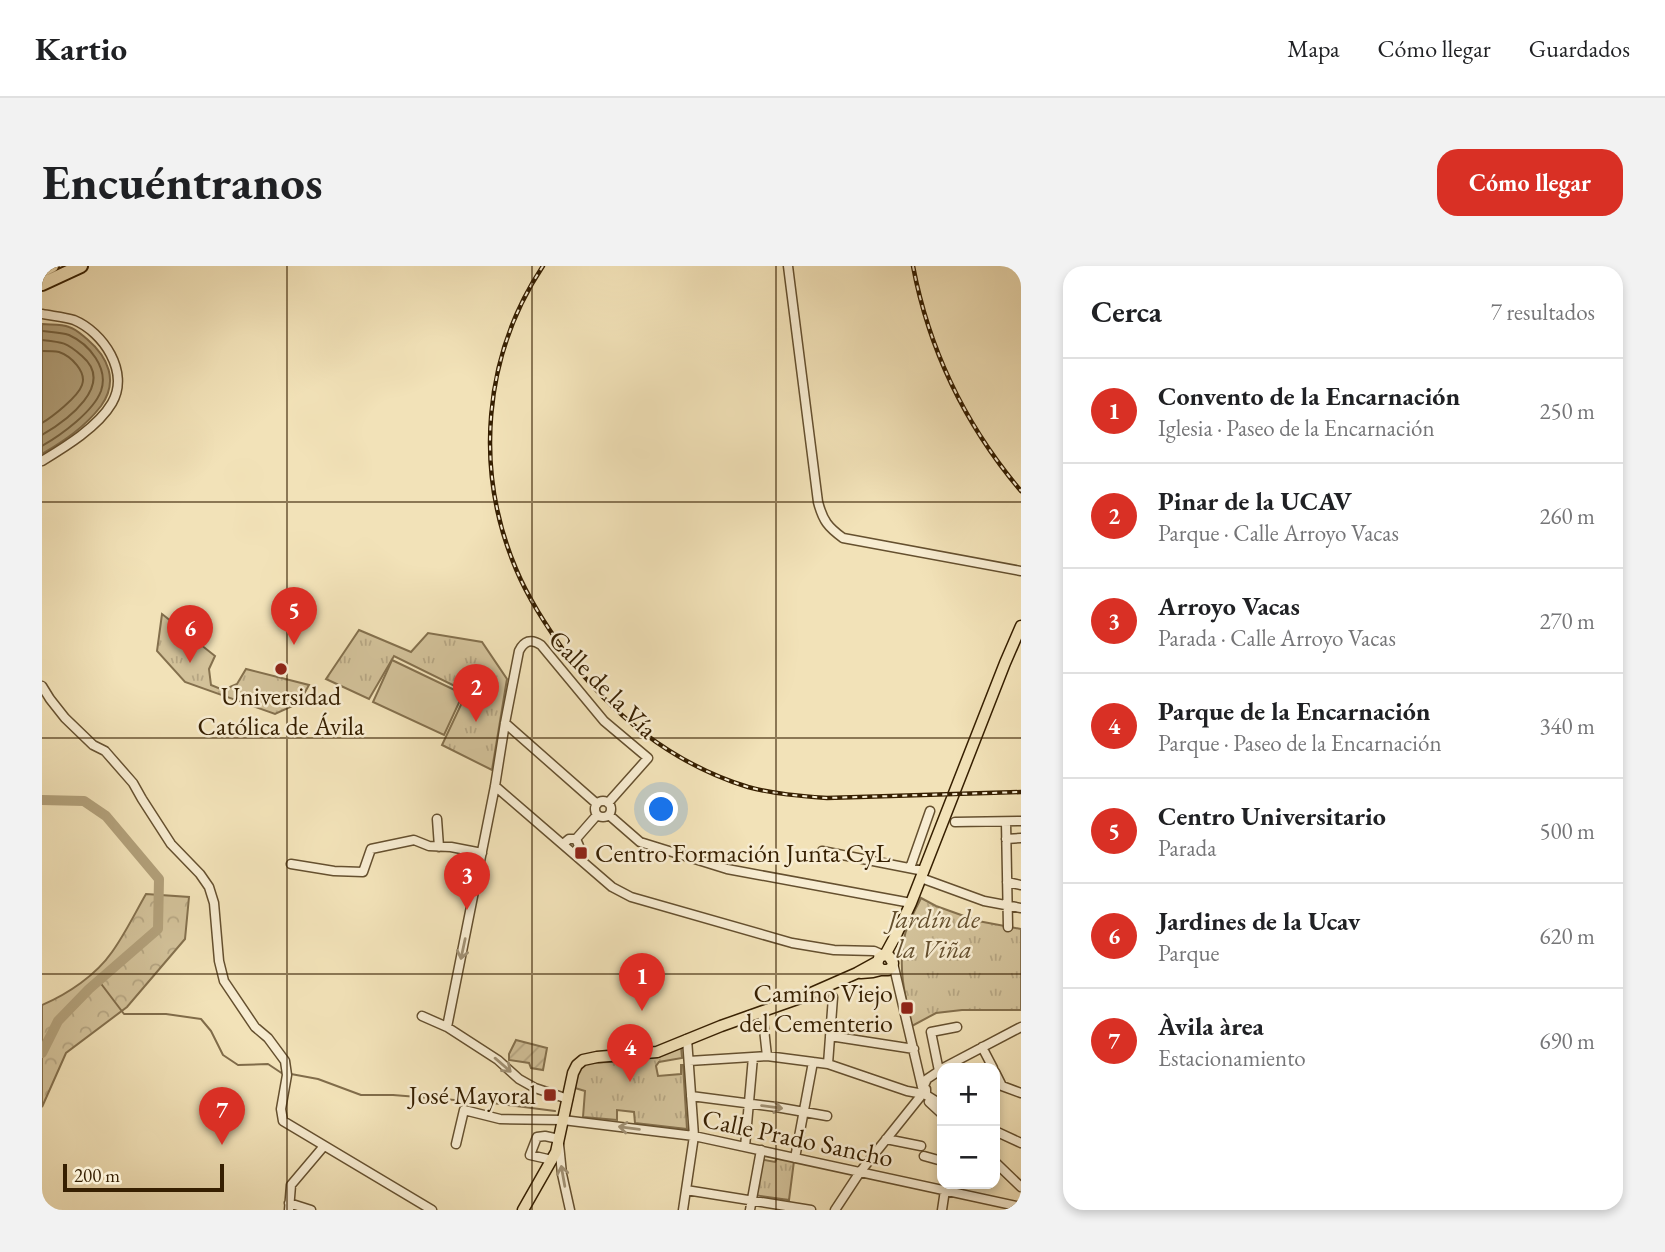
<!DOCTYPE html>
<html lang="es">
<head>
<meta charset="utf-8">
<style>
	body { margin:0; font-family:"EB Garamond",serif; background:#f2f2f2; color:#202124 }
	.controls { position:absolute; right:21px; bottom:21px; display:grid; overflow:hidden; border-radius:14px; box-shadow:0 4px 10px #0003 }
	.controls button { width:63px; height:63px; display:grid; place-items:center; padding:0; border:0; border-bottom:2px solid #e0e0e0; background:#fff; color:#202124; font:35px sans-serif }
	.scale { position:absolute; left:21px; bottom:18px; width:161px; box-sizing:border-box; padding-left:7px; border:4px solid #361f01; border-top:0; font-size:19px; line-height:24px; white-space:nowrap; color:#361f01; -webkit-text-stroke:5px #f7ecd1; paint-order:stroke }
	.you { position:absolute; left:620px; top:544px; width:24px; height:24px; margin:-18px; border:5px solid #fff; border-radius:50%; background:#1a73e8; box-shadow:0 0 0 10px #1a73e833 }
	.badge { display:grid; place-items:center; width:46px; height:46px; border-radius:50%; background:#d93025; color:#fff; font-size:23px; font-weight:700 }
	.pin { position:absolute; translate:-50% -58px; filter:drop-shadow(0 2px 4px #0008) }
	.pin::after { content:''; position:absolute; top:37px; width:24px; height:21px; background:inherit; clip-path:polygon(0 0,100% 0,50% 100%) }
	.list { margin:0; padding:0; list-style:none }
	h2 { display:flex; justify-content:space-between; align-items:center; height:91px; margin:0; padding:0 28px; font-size:30px }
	h2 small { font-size:23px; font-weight:400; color:#757577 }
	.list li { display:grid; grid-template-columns:46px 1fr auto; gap:21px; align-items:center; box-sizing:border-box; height:105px; padding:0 28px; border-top:2px solid #e0e0e0 }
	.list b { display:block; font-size:26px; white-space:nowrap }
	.list p { margin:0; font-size:23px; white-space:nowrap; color:#757577 }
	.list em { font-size:23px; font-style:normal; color:#757577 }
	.map { position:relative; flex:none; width:979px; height:944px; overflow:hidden; border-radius:21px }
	header { display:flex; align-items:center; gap:42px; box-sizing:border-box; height:98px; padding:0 35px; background:#fff; border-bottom:2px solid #e0e0e0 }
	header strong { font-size:33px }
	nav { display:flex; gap:38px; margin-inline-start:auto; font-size:24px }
	.intro { display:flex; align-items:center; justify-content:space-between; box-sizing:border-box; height:168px; padding:0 42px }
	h1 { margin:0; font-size:49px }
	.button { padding:18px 32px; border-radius:21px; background:#d93025; color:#fff; font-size:24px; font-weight:700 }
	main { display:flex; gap:42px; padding:0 42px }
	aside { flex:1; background:#fff; border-radius:21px; box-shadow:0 4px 10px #0003 }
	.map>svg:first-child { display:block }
</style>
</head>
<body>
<header>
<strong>Kartio</strong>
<nav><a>Mapa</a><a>Cómo llegar</a><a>Guardados</a></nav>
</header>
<div class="intro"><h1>Encuéntranos</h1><a class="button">Cómo llegar</a></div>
<main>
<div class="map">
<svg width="979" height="944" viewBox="0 0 979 944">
	<defs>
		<pattern id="forest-crowns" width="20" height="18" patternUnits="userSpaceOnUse" patternTransform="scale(1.75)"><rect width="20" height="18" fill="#d2c199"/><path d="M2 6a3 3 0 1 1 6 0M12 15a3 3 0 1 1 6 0" fill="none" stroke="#b5a582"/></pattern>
		<pattern id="park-tufts" width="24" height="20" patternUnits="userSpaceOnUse" patternTransform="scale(1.75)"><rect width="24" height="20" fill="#d2c199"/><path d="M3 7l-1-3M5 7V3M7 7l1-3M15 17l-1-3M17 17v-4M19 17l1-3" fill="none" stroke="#b5a582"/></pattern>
		<pattern id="garden-furrows" width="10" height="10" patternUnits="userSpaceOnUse" patternTransform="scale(1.75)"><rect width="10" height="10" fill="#d2c199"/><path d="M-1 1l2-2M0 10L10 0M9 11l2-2" fill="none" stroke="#b5a582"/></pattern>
	</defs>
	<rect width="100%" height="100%" fill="#f2e2b8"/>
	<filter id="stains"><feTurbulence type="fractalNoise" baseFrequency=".00286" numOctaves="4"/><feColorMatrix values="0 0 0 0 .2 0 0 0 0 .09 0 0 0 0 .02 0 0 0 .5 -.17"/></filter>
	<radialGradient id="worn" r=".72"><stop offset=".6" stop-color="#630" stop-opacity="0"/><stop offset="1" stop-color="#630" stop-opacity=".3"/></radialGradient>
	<path fill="#d2c199" stroke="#84704d" stroke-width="2" d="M 350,394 L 421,428 L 402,469 L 331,436 Z"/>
	<path fill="url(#forest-crowns)" stroke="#84704d" stroke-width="2" d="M 104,628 L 147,631 L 143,673 L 85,741 L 24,787 L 0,841 L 0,739 C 26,728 54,709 70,686 C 83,668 93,647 104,628 Z"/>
	<path fill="url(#park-tufts)" stroke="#84704d" stroke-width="2" d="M 120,348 L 173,390 L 167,403 L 169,419 L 181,424 L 195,418 L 204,403 L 267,419 L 257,437 L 233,448 L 143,416 L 115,385 Z
		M 317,364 L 369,386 L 386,367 L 440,376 L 465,413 L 450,504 L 400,479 L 425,426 L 352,390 L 327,433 L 284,413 Z
		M 879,632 L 894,640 L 936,655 L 979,663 L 979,744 L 920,744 L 894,747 L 870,760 C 863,730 856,703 862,673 C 864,659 873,645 879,632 Z
		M 639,779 L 640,792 L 617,796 L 614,800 L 616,810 L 639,808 L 639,799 L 641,799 L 645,863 L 593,857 L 592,846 L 575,844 L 575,854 L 541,851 L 543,825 L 533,822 C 535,813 535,803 544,797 L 590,795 L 590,792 L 617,791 Z
		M 735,892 L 752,895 L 747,934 L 712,929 L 717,893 L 733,896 Z"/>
	<path fill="url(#garden-furrows)" stroke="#84704d" stroke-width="2" d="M 474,774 L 505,782 L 501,804 L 489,802 L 487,797 L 467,794 L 467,788 Z"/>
	<path fill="#b2a07a" stroke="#806c4a" stroke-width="2" d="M 0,58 C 8,59 19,58 27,61 C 34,63 40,69 45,73 C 66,91 77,115 59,140 C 43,161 22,175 0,188 Z"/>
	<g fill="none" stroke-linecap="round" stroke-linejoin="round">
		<path stroke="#74603e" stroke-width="2" d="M 0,65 C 8,66 19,66 27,69 C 47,78 67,102 59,125 C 51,146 19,169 0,180
			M 0,74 C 20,76 24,76 40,90 C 74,119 24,155 0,169
			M 0,85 C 5,85 12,85 17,86 C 29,90 45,106 40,119 C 36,131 10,151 0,157"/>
		<path stroke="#806c4a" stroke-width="2" d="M 57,715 L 82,748 L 124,748 L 159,753 L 169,765 L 181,789 L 196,799 L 226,798 L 241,808
			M 249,808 L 276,813 L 319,829 L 351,829 L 450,837 L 513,845"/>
		<path stroke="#b2a07a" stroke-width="10" d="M 0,534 L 42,535 L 64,550 L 117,613 L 116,663 L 47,723 L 16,755 L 0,787"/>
		<defs>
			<path id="minor" d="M 746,0 L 776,236 C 781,255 786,261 801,272 L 979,305
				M 0,48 C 10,50 22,51 32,54 C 61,66 88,106 70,137 C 56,161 23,181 0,195
				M 0,420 L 8,433 L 23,452 L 51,479 L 63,485 L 91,517 L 100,533 L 129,578 L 158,608 L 167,621 L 172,637 L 177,695 L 182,715 L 213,761 L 226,772 L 243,795 L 245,809 L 239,843 L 241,855 L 390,944
				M 463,457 L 555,538
				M 453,520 L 570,621 L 589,631 L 750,677 L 792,684 L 832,685 L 841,689
				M553 543a8 8 0 1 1 16 0a8 8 0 1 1-16 0Z
				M 567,549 L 598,576 L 685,603 L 869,637
				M 395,553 L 397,581
				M 913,556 L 979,555
				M 964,556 L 966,661
				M 534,573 L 555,549
				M 964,573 L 979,572
				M 521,578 L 527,573 L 534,573 L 537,580 L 532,588
				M 780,585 L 882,605
				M 249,598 L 292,605 L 321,606 L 329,583 L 372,574 L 387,580 L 409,581 L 440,587
				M 868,602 L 888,545
				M 879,612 L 942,635 L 979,642
				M 965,616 L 979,619
				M 851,697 L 880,821 L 884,823 L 884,829 L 900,839
				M 720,745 L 725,790
				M 380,750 L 405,761 L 456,794 L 477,813 L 493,822 L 526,833
				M 405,761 L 453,520 L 463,457 L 477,385 C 482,375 489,372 499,379 L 562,455 L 606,492 L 566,537
				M 788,770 L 872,783
				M 940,781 L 951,802
				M 647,795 L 725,790 L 771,796 L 786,798 L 865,825 L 876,827
				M 786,798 L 791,731
				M 901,802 L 979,761
				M 897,805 L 889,766 L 915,761
				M 953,806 L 960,820 L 979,827
				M 881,822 L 885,813 L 900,803
				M 649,830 L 734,841 L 785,850
				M 887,836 L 900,848
				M 953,865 L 979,877
				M 844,873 L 879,880
				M 414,878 L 422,844 L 458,853 L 521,854 L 652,870 L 979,941
				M 517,878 L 520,908 L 528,944
				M 703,881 L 711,791
				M 882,890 L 900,895
				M 753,892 L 771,796
				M 510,894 L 488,889 L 495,871 L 503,870 L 517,873
				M 953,896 L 979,921
				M 644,924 L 769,944
				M 247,937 L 269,944
				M 247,944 L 249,919 L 282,880
				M 641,944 L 652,870 L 645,773
				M 708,944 L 719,884
				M 793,944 L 818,906 L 878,831
				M 900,944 L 903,924"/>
			<path id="major" d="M 843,689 L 855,667 L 869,637 L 963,397 L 979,360
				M 819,707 L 831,706 L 839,704 L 846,704 L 850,701 L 851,697 L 847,690 L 841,689 L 837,692 L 835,698 L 839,704
				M 481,944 L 514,886 L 531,807 L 535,799 L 541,794 L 555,791 L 615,786 L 679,760 L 758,732 L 815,707 L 835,696"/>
			<path id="highway" d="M 0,5 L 10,0
				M 0,18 L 39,0"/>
		</defs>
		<use href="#minor" stroke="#65502f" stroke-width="11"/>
		<use href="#major" stroke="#361f01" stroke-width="13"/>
		<use href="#highway" stroke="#361f01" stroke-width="16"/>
		<use href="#minor" stroke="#f7ecd1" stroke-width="8"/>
		<use href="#major" stroke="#f2e2b8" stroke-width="10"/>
		<use href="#highway" stroke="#f2e2b8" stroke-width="12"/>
		<defs>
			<path id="rail" d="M 501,0 C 441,90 432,204 474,303 C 486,332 504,359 522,385 C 568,448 631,498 706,521 C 732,528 758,530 785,532 L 979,526
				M 871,0 C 887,84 924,160 979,225"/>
		</defs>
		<use href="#rail" stroke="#361f01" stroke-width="4.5"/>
		<use href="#rail" stroke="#f7ecd1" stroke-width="2" stroke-dasharray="5" stroke-linecap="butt"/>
	</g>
	<defs><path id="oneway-shaft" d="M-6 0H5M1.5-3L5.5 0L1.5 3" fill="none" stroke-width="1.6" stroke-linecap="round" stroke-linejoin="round" transform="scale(1.75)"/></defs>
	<g stroke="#a09073">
		<use href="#oneway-shaft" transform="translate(421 683) rotate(102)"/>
		<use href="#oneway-shaft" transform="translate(461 799) rotate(41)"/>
		<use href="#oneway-shaft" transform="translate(730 841) rotate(8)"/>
		<use href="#oneway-shaft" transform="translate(587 862) rotate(-173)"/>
		<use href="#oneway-shaft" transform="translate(521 910) rotate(-100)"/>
	</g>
	<path fill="none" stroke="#361f01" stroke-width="2" stroke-opacity="0.55" d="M 245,0 L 245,944M 490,0 L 490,944M 734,0 L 734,944M 0,236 L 979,236M 0,472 L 979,472M 0,708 L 979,708"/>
	<g fill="#8f2418" stroke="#f7ecd1" stroke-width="2.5">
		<circle cx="239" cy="403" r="7"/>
		<rect x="532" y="580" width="14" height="14" rx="3.5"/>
		<rect x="858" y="735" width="14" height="14" rx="3.5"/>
		<rect x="501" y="822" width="14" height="14" rx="3.5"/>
	</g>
	<g text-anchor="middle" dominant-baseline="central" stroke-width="5" stroke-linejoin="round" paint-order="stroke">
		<g font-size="26" fill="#361f01" stroke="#f7ecd1">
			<text transform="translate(561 418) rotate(45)">Calle de la Vía</text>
			<text transform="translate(756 872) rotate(12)">Calle Prado Sancho</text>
		</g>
		<g font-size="26" fill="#361f01" stroke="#f7ecd1" text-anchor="end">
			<text x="239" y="430" text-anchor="middle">Universidad<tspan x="239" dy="30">Católica de Ávila</tspan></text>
			<text x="553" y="587" text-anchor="start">Centro Formación Junta CyL</text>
			<text x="851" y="727">Camino Viejo<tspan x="851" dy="30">del Cementerio</tspan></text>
			<text x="494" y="829">José Mayoral</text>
		</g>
		<g font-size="26" font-style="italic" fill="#65502f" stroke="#f7ecd1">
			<text x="892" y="653">Jardín de<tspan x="892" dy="30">la Viña</tspan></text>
		</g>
	</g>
	<rect width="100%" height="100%" filter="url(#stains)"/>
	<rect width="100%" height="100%" fill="url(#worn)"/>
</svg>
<div class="controls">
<button>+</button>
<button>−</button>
</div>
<div class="scale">200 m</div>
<div class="you"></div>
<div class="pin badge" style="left:600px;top:745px">1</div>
<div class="pin badge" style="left:434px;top:456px">2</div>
<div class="pin badge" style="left:425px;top:644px">3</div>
<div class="pin badge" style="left:588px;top:816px">4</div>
<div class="pin badge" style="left:252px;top:379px">5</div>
<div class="pin badge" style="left:148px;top:397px">6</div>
<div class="pin badge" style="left:180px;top:879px">7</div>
</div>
<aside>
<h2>Cerca<small>7 resultados</small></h2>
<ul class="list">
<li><span class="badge">1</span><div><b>Convento de la Encarnación</b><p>Iglesia · Paseo de la Encarnación</p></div><em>250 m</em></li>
<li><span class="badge">2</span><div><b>Pinar de la UCAV</b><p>Parque · Calle Arroyo Vacas</p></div><em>260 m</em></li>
<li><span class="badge">3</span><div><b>Arroyo Vacas</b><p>Parada · Calle Arroyo Vacas</p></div><em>270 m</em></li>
<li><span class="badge">4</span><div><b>Parque de la Encarnación</b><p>Parque · Paseo de la Encarnación</p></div><em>340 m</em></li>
<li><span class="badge">5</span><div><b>Centro Universitario</b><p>Parada</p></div><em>500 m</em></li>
<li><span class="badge">6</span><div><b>Jardines de la Ucav</b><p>Parque</p></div><em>620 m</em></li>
<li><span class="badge">7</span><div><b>Àvila àrea</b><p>Estacionamiento</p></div><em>690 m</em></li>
</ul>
</aside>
</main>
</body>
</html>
